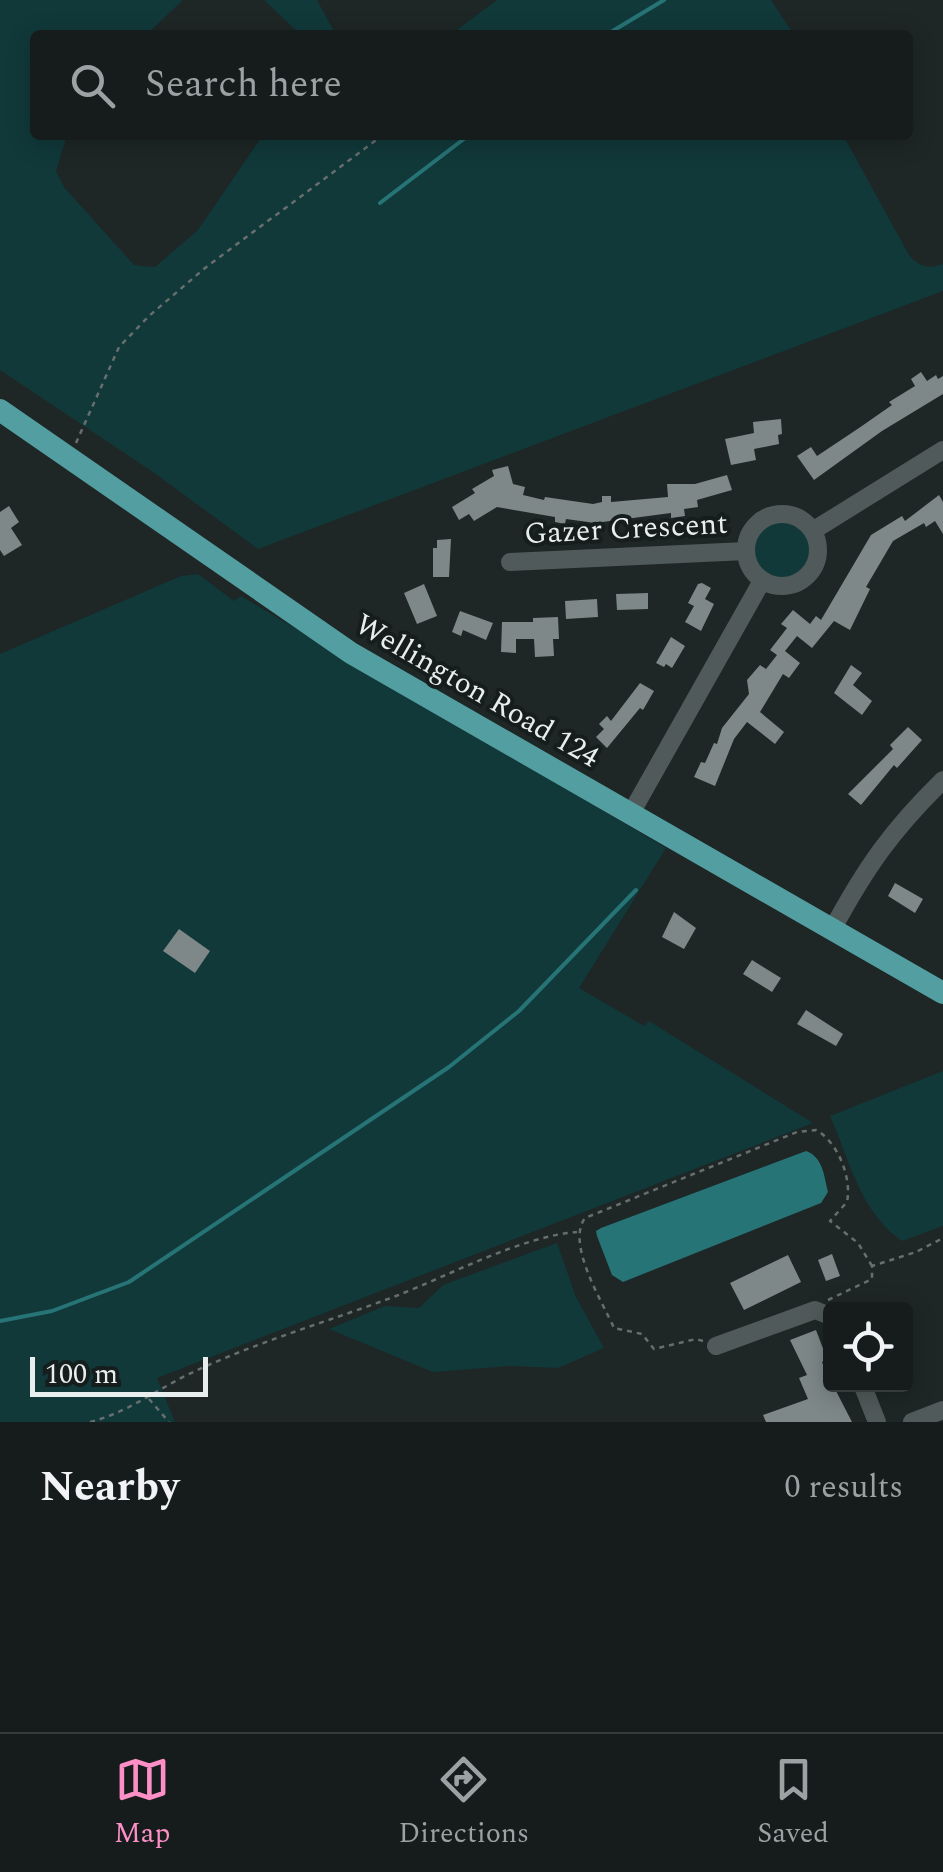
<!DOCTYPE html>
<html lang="en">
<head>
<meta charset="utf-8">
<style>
	body { margin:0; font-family:Spectral,serif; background:#232929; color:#f1f3f6 }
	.controls { position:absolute; right:30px; bottom:30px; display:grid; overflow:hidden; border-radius:10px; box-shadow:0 5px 25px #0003 }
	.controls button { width:90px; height:90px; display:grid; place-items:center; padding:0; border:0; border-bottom:2px solid #353a3b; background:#161c1c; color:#f1f3f6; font:50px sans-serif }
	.scale { position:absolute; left:30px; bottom:25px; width:178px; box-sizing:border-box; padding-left:10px; border:5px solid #e8eded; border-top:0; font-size:28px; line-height:35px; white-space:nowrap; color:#e8eded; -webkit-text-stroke:8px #151d1d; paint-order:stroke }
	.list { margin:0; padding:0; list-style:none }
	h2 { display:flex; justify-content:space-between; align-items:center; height:130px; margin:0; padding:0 40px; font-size:42px }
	h2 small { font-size:32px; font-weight:400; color:#9ea1a3 }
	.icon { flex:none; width:55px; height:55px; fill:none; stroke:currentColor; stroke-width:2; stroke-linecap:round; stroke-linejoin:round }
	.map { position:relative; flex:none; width:943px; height:1422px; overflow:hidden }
	.search { position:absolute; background:#161c1c; box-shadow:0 5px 25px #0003; left:30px; right:30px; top:30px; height:110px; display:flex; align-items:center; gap:25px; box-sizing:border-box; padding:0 35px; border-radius:10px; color:#9ea1a3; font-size:38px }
	.sheet { height:310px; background:#161c1c }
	nav { display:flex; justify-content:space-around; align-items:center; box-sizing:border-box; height:140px; border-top:2px solid #353a3b; background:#161c1c; font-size:28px; color:#9ea1a3 }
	nav a { display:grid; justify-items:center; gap:5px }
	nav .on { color:#fb8fc6 }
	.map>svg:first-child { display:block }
</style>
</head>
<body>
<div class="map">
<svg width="943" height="1422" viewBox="0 0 943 1422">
	<rect width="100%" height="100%" fill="#1e2626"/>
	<path fill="#11393a" d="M 0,0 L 183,0 L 146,35 L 35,35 L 35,135 L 67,135 L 56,171 L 64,187 L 134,265 L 155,267 L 198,230 L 263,135 L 843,135 L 909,255 C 919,267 928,269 943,264 L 943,291 L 258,549 L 153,472 L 0,370 Z
		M 264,0 L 317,0 L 336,35 L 301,35 Z
		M 497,0 L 771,0 L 794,35 L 450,35 Z
		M752 549a29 29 0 1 1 58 0a29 29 0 1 1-58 0Z
		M 198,574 L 234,601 L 241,596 L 666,848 L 579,988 L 644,1026 L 649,1021 L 813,1123 L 157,1378 L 175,1422 L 0,1422 L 0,654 L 181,576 Z
		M 943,1071 L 943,1226 L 902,1241 C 860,1212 850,1161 830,1116 Z
		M 557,1243 L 576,1297 L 604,1348 L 558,1368 L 511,1366 L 433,1372 L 329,1329 L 385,1306 L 419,1308 L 443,1285 Z"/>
	<path fill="#277477" d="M 806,1151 C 823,1157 824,1176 828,1192 L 821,1203 L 623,1282 L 612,1275 L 597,1236 L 596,1231 L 601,1228 Z"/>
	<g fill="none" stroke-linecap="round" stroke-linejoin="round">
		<path stroke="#277477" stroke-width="4" d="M 606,35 L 664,0
			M 380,203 L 469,135
			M 0,1321 L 52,1311 L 129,1282 L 449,1067 L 519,1011 L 636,890"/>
	</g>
	<path fill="#7e8888" d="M 921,372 L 927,381 L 936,375 L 938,379 L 943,376 L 943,394 L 882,431 L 814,480 L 797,456 L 811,447 L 817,456 L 859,428 L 892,405 L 889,402 L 915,386 L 911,379 Z
		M 781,419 L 782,434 L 778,435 L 779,444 L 754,449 L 756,460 L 731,465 L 725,439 L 754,433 L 753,422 Z
		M 508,466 L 513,484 L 525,487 L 523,495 L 544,500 L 545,497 L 593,504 L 602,502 L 602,496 L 611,496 L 611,502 L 668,497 L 667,484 L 695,484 L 727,475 L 732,490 L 697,500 L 698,507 L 684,509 L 685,516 L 671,518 L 671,513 L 595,523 L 566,519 L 565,524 L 555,522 L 555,517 L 497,507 L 474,521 L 469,514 L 459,520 L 452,507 L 475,493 L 472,489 L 494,476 L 492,470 Z
		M 939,495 L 943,502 L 943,534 L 935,521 L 926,527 L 924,523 L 893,541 L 866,587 L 870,589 L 850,630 L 834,621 L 812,648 L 797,636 L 785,651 L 800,663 L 789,678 L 783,674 L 760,712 L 784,732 L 775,744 L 747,722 L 734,739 L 715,786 L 694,777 L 701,762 L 705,763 L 714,743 L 717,744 L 722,728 L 749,694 L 747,680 L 760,665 L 766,669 L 777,655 L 770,650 L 787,628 L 781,624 L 793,610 L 810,624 L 816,616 L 821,620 L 871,535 L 902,516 L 905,521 Z
		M 9,506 L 19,522 L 11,528 L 22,545 L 4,556 L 0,550 L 0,512 Z
		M 451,539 L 449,577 L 433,577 L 433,548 L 437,548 L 437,540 Z
		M 702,583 L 711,588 L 705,599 L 714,604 L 701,631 L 685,622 L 694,606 L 688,603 L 698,584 Z
		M 424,584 L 437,616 L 417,624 L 404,593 Z
		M 648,593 L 648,609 L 617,610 L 616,594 Z
		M 597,599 L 598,617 L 566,619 L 565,601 Z
		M 460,611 L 493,623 L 486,640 L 463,630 L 461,636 L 452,632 Z
		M 558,617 L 559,639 L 553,639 L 554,656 L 535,657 L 534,639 L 516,639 L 516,653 L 501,652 L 502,622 L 533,622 L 533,618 Z
		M 671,637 L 685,646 L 672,668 L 666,664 L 664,667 L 656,663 Z
		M 851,665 L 862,673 L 853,685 L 872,701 L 862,715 L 834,693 Z
		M 640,683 L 654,691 L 643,710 L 640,708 L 607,748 L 596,737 L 604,729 L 599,724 L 607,716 L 611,721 Z
		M 908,727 L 922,740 L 897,768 L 894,765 L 861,805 L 848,794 L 893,749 L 890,745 Z
		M 895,883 L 923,899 L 915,913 L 888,896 Z
		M 674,912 L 696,928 L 684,949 L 662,937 Z
		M 179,929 L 210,951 L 195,973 L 163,951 Z
		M 752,960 L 781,978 L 772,992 L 743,974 Z
		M 806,1010 L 843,1034 L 836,1046 L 797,1024 Z
		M 832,1254 L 840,1276 L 826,1281 L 818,1260 Z
		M 788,1255 L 801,1282 L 744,1310 L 730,1283 Z
		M 816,1330 L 827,1359 L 822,1362 L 833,1390 L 835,1389 L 852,1422 L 766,1422 L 763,1415 L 808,1399 L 799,1378 L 807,1375 L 790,1340 Z"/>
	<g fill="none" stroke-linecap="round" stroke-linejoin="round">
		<path stroke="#676e6e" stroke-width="2.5" stroke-dasharray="5 5" stroke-linecap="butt" d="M 76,443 L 119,347 L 149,316 L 205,268 L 383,135
			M 828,1300 L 872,1279 L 872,1266 L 916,1252 L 943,1238
			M 703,1341 L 696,1339 L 654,1349 L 642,1334 L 614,1328 C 602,1301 566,1244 585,1218 L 797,1132 L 816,1130 C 838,1142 852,1178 847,1202 L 830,1221 L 858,1243 L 872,1266
			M 149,1399 L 169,1422
			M 90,1422 C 126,1413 155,1391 187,1375 C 253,1343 327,1322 396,1296 C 448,1276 522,1236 577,1232"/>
		<path stroke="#515a5a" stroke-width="18" d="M746 550a36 36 0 1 1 72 0a36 36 0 1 1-72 0Z
			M 814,530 L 943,450
			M 510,562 L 746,551
			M 630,815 L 762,581
			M 832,930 C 866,867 892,830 943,780
			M 716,1346 L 815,1310 L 830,1316
			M 862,1384 L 877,1422
			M 912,1422 L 943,1410"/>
		<path stroke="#539ea1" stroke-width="22" d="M 0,410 L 351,653 L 943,993"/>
	</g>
	<g text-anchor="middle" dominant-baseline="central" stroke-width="8" stroke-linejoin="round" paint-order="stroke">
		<g font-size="30" fill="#e8eded" stroke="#151d1d">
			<text transform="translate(626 529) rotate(-3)">Gazer Crescent</text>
			<text transform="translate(477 691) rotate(30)">Wellington Road 124</text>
		</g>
	</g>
</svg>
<div class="controls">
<button><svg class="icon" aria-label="locate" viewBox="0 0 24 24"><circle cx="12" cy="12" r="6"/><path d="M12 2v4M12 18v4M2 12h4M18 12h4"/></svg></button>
</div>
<div class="scale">100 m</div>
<div class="search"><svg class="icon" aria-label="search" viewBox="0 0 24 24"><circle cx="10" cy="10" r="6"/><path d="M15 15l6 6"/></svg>Search here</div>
</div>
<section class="sheet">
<h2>Nearby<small>0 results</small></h2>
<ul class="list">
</ul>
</section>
<nav>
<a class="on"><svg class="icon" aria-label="map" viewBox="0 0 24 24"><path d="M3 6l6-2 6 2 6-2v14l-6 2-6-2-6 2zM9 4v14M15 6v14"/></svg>Map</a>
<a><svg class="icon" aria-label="directions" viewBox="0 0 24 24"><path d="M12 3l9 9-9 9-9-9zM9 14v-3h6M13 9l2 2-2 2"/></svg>Directions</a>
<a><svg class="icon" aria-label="saved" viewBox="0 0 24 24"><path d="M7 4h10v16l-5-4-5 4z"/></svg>Saved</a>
</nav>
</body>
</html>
